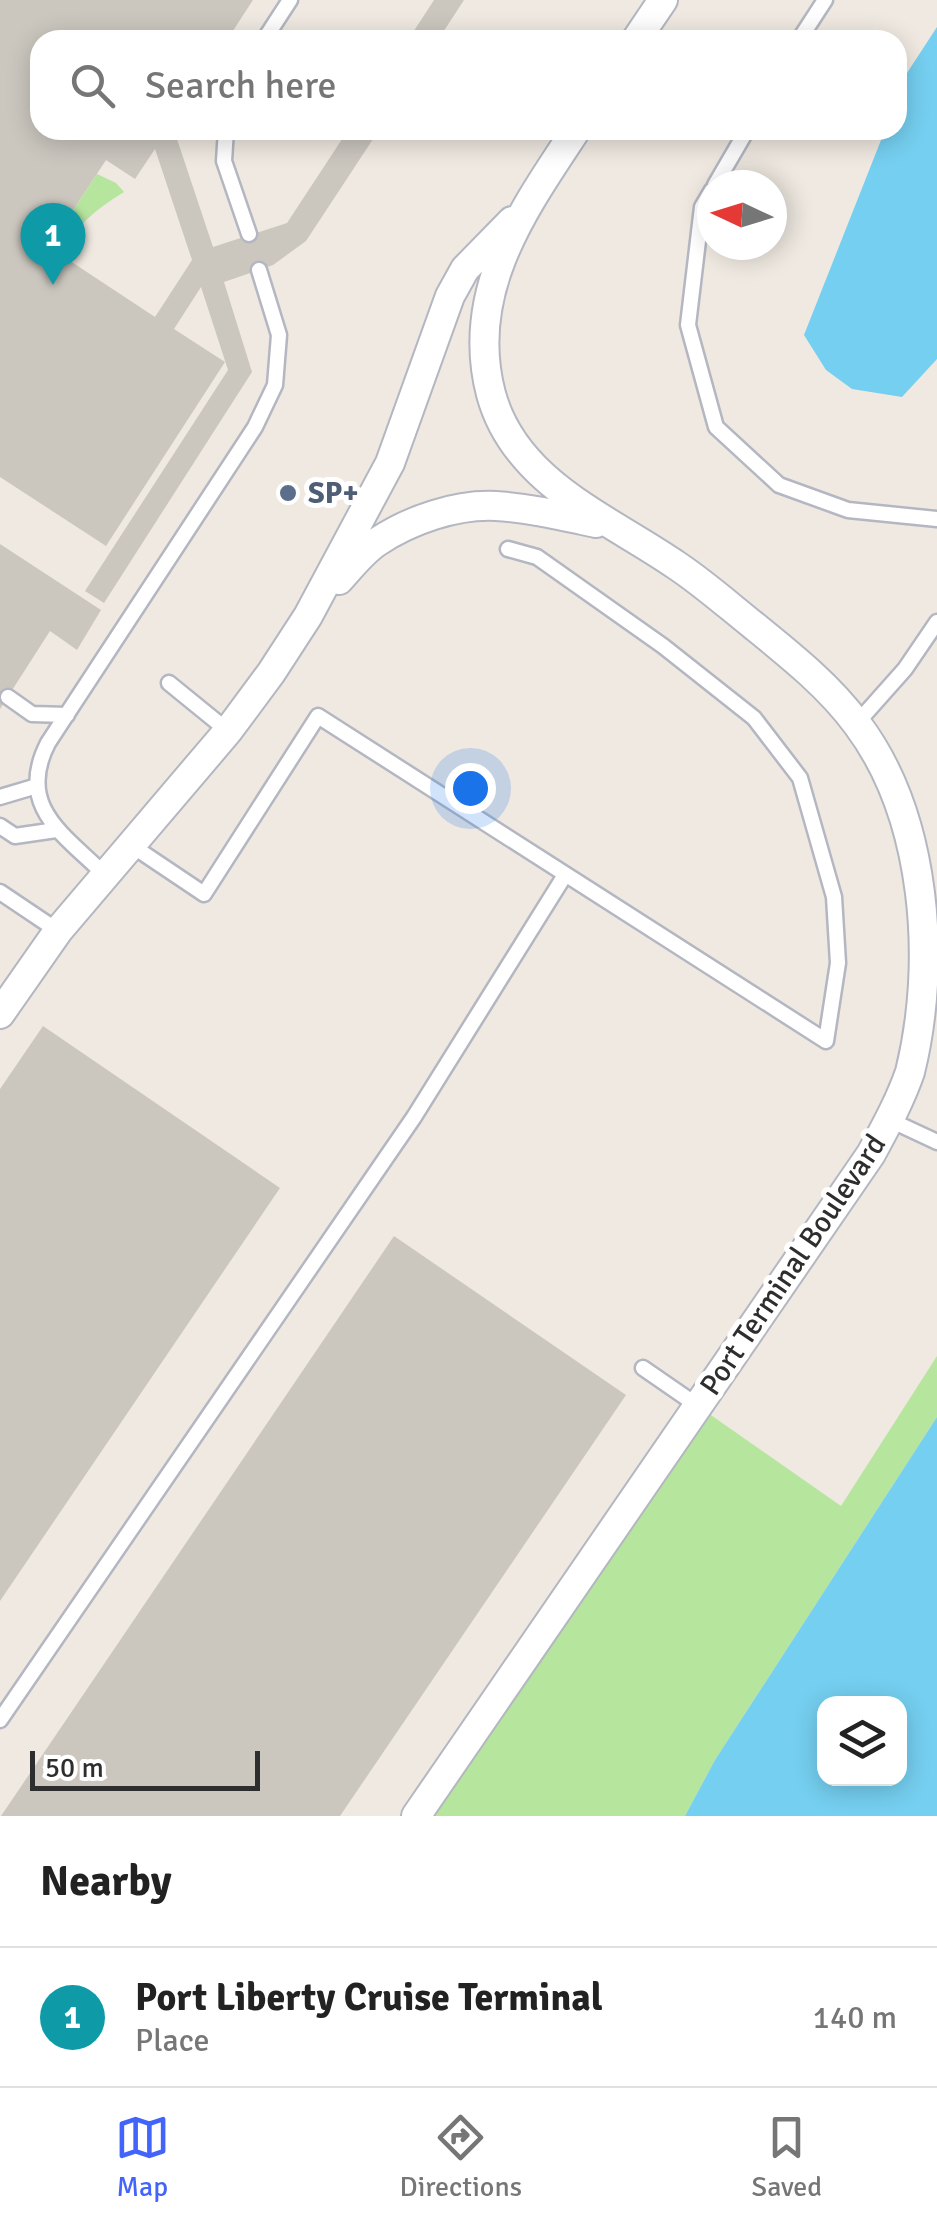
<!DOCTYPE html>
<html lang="en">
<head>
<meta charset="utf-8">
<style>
	body { margin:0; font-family:Signika,sans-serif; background:#f2f2f2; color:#222 }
	.controls { position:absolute; right:30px; bottom:30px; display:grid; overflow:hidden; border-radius:20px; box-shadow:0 5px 25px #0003 }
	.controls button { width:90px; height:90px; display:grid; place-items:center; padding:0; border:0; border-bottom:2px solid #e0e0e0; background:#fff; color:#222; font:50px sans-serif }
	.compass { position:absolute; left:697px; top:170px; width:90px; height:90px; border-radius:50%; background:#fff; box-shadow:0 5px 25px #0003; rotate:274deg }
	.scale { position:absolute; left:30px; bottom:25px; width:230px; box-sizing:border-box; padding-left:10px; border:5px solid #2e2e2e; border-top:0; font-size:28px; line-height:35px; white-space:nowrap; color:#2e2e2e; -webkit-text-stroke:8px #fff; paint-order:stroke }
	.you { position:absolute; left:470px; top:788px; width:35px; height:35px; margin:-25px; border:8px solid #fff; border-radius:50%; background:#1a73e8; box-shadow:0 0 0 15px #1a73e833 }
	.badge { display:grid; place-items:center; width:65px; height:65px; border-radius:50%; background:#4264fb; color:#fff; font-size:32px; font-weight:700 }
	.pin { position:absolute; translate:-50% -82px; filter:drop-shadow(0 2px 5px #0008) }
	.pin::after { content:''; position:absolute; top:52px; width:35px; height:30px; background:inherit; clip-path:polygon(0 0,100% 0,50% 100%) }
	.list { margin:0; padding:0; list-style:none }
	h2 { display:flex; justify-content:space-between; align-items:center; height:130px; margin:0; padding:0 40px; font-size:42px }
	h2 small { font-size:32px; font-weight:400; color:#767676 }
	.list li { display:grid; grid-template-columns:65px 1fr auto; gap:30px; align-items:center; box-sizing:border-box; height:140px; padding:0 40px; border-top:2px solid #e0e0e0 }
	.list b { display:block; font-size:38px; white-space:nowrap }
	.list p { margin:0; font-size:32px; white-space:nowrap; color:#767676 }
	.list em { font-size:32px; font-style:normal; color:#767676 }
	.icon { flex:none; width:55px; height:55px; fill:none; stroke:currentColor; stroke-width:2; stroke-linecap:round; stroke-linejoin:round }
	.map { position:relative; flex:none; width:937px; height:1816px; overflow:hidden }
	.search { position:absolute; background:#fff; box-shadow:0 5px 25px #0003; left:30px; right:30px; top:30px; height:110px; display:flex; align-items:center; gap:25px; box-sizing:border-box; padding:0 35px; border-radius:30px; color:#767676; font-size:38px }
	.sheet { height:270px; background:#fff }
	nav { display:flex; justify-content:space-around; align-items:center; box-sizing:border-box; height:140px; border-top:2px solid #e0e0e0; background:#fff; font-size:28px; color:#767676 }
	nav a { display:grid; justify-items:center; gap:5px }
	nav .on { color:#4264fb }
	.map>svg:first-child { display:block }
</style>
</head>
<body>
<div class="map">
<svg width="937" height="1816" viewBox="0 0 937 1816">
	<rect width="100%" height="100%" fill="#efe9e1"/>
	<path fill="#b6e59e" d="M 97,174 L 116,183 L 124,192 C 97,208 75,227 58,254 L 49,247 Z
		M 937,1356 L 937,1417 L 715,1760 L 685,1816 L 416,1816 L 698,1406 L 841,1506 Z"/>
	<path fill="#75cff0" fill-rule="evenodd" d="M 937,27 L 937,359 L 902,397 L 852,389 L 826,370 L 804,335 L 885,130 L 897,130 L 897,98 L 907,73 Z
		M 937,1417 L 937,1816 L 685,1816 L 715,1760 ZM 824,1704 L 900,1704 L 900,1778 L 824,1778 Z"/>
	<path fill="#cbc7bf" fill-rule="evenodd" d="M 0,0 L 253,0 L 227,40 L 40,40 L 40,130 L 174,130 L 213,247 L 287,223 L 348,130 L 379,130 L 306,241 L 273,265 L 224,282 L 252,372 L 104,603 L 85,591 L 228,370 L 201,287 L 174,329 L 225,362 L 106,546 L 0,477 ZM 155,149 L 192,260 L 155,317 L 49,247 L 106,160 L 135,179 Z
		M 434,0 L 464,0 L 438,40 L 408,40 Z
		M 0,544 L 101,610 L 77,650 L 50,631 L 0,709 Z
		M 43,1026 L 280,1188 L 0,1601 L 0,1089 Z
		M 394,1236 L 626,1395 L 340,1816 L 1,1816 Z"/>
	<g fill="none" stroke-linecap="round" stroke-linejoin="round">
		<defs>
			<path id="lane" d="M 264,40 L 290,0
				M 799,40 L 825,0
				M 226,130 L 224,161 L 249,234
				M 715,185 L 747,130
				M 712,190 L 702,207 L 688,325 L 716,427 L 779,485 L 848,510 L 937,519
				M 169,683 L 228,731
				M 8,697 L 32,714 L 67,715
				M 857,723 L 905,669 L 937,622
				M 0,797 L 37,786
				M 0,826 L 15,836 L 56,830
				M 131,845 L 204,894 L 318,716 L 826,1041 L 838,963 L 834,897 L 800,778 L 754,718 L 663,646 L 537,557 L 508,549
				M 105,875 C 65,835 15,807 48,743 L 255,427 L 275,385 L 279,335 L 259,270
				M 0,892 L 58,931
				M 890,1120 L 937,1142
				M 643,1368 L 698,1406
				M 0,1720 L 414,1117 L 565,875"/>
			<path id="street" d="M 636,40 L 663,0
				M 339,580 C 351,567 362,552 377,542 C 410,520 456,504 496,506 C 529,508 563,516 596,523
				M 0,1014 L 58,931 L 228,731 L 271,673 L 308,616 L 390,463 L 450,296 L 465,269 L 512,221
				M 416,1816 L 871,1154 C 885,1128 900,1101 910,1072 C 937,963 927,817 857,724 C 829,686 790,655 753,625 C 728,605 703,583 676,565 C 608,518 515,483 491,394 C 464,292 523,210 576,130"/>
		</defs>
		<use href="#lane" stroke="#b4b7c1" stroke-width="19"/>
		<use href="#street" stroke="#b4b7c1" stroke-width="32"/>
		<use href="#lane" stroke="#fff" stroke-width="14"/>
		<use href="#street" stroke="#fff" stroke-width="28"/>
	</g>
	<circle fill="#5c6f8a" stroke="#fff" stroke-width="4" cx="288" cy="493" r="10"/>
	<g text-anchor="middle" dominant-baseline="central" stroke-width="10" stroke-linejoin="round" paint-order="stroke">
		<g font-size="30" font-weight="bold" fill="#4e5e75" stroke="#fff" text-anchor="start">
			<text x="308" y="493">SP+</text>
		</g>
		<g font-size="30" fill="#2e2e2e" stroke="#fff">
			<text transform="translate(793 1265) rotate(-56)">Port Terminal Boulevard</text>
		</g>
	</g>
</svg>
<div class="controls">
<button><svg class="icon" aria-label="layers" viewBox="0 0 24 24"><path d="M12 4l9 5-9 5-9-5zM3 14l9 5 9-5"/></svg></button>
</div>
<svg class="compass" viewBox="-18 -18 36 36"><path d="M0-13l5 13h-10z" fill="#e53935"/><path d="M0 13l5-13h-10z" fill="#767676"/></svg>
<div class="scale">50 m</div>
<div class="you"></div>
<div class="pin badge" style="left:53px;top:285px;background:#0f9aa8">1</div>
<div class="search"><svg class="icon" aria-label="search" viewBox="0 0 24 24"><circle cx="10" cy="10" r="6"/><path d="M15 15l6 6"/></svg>Search here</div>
</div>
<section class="sheet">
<h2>Nearby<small></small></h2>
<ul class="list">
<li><span class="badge" style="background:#0f9aa8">1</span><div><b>Port Liberty Cruise Terminal</b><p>Place</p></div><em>140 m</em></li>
</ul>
</section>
<nav>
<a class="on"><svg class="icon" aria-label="map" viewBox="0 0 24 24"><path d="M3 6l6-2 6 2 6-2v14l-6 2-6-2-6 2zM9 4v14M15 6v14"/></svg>Map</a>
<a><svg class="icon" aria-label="directions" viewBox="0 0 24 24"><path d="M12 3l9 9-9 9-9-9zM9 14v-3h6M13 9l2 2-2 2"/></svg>Directions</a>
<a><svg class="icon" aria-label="saved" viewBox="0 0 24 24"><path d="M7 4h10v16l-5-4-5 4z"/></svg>Saved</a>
</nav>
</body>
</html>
